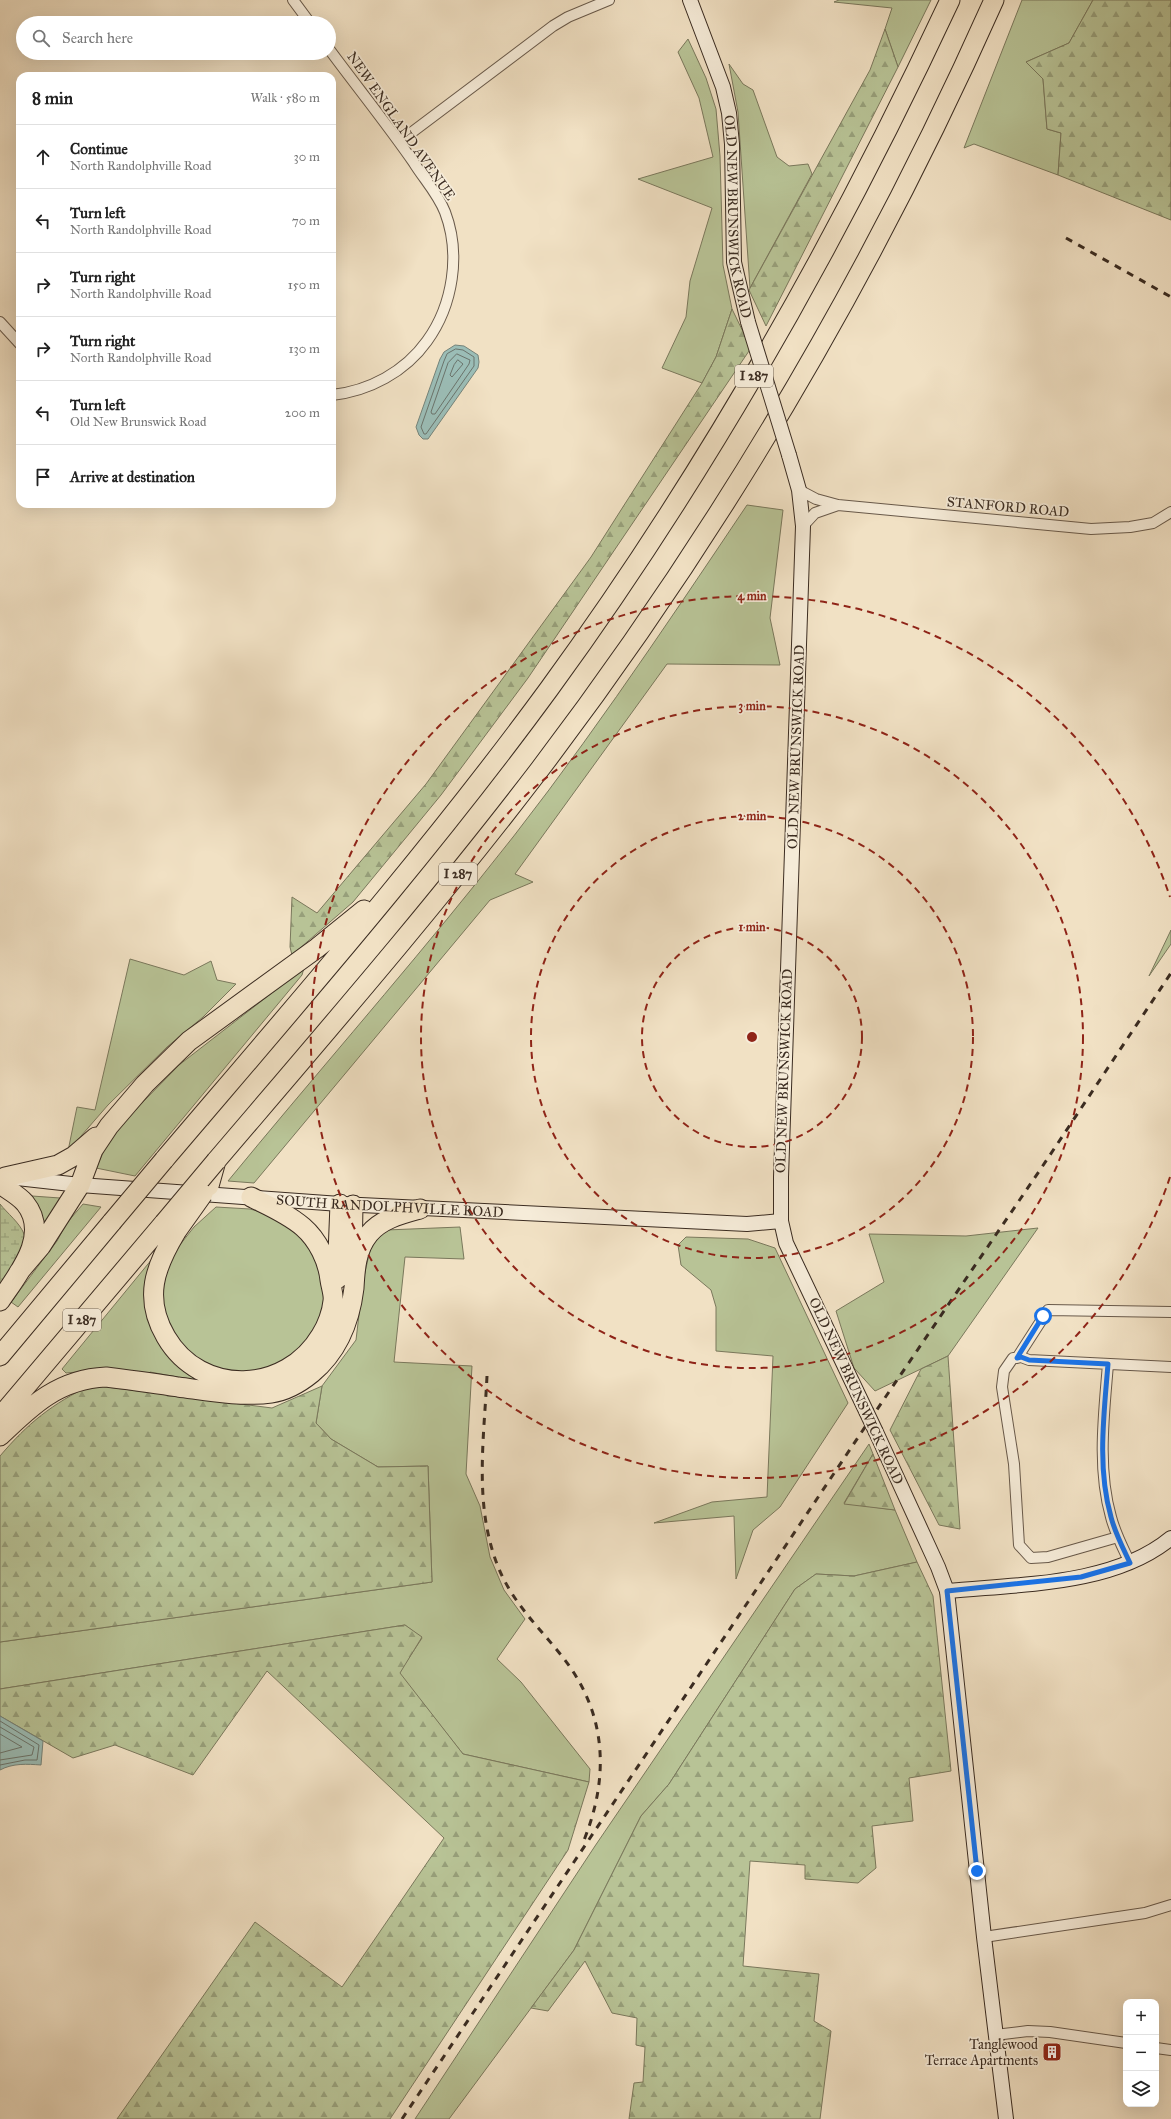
<!DOCTYPE html>
<html lang="en">
<head>
<meta charset="utf-8">
<style>
	body { margin:0; font-family:"IM FELL Great Primer",serif; background:#f2f2f2; color:#222 }
	.controls { position:absolute; right:12px; bottom:12px; display:grid; overflow:hidden; border-radius:8px; box-shadow:0 4px 16px #0002 }
	.controls button { width:36px; height:36px; display:grid; place-items:center; padding:0; border:0; border-bottom:1px solid #e0e0e0; background:#fff; color:#222; font:20px sans-serif }
	.stop { position:absolute; width:12px; height:12px; margin:-9px; border:3px solid #1a73e8; border-radius:50%; background:#fff }
	.stop.end { background:#1a73e8; border-color:#fff; box-shadow:0 1px 4px #0008 }
	.list { margin:0; padding:0; list-style:none }
	h2 { display:flex; justify-content:space-between; align-items:center; height:52px; margin:0; padding:0 16px; font-size:17px }
	h2 small { font-size:13px; font-weight:400; color:#767676 }
	.list li { display:grid; grid-template-columns:26px 1fr auto; gap:12px; align-items:center; box-sizing:border-box; height:64px; padding:0 16px; border-top:1px solid #e0e0e0 }
	.list b { display:block; font-size:15px; white-space:nowrap }
	.list p { margin:0; font-size:13px; white-space:nowrap; color:#767676 }
	.list em { font-size:13px; font-style:normal; color:#767676 }
	.icon { flex:none; width:22px; height:22px; fill:none; stroke:currentColor; stroke-width:2; stroke-linecap:round; stroke-linejoin:round }
	.map { position:relative; flex:none; width:1171px; height:2119px; overflow:hidden }
	.search { position:absolute; background:#fff; box-shadow:0 4px 16px #0002; left:16px; top:16px; width:320px; height:44px; display:flex; align-items:center; gap:10px; box-sizing:border-box; padding:0 14px; border-radius:22px; color:#767676; font-size:15px }
	.panel { position:absolute; background:#fff; box-shadow:0 4px 16px #0002; left:16px; top:72px; width:320px; height:436px; border-radius:12px }
	.map>svg:first-child { display:block }
</style>
</head>
<body>
<div class="map">
<svg width="1171" height="2119" viewBox="0 0 1171 2119">
	<defs>
		<pattern id="forest-firs" width="22" height="20" patternUnits="userSpaceOnUse"><rect width="22" height="20" fill="#b8c396"/><path d="M5 1l3.5 6h-7zM16 11l3.5 6h-7z" fill="#979f7a"/></pattern>
		<pattern id="wetland-marsh" width="20" height="14" patternUnits="userSpaceOnUse"><rect width="20" height="14" fill="#b8c396"/><path d="M1 5h8M5 5V1M11 12h8M15 12V8" fill="none" stroke="#979f7a"/></pattern>
	</defs>
	<rect width="100%" height="100%" fill="#f1e1c4"/>
	<filter id="stains"><feTurbulence type="fractalNoise" baseFrequency=".005" numOctaves="4"/><feColorMatrix values="0 0 0 0 .2 0 0 0 0 .09 0 0 0 0 .02 0 0 0 .5 -.17"/></filter>
	<radialGradient id="worn" r=".72"><stop offset=".6" stop-color="#630" stop-opacity="0"/><stop offset="1" stop-color="#630" stop-opacity=".3"/></radialGradient>
	<path fill="#b8c396" stroke="#7a785c" d="M 839,0 L 931,0 L 898,67 L 885,29 L 892,8 L 834,2 Z
		M 1022,0 L 1093,0 L 1069,43 L 1026,62 L 1043,79 L 1047,129 L 1061,133 L 1058,175 L 974,144 L 964,148 Z
		M 688,39 L 706,78 L 716,109 L 720,156 L 723,265 L 732,309 L 716,357 L 702,383 L 662,368 L 686,317 L 690,281 L 712,208 L 638,179 L 713,157 L 699,98 L 678,52 Z
		M 729,64 L 743,84 L 753,90 L 777,157 L 789,166 L 808,164 L 812,174 L 750,288 L 738,112 Z
		M 747,505 L 783,510 L 770,618 L 780,665 L 667,664 L 515,874 L 533,882 L 490,900 L 254,1183 L 228,1181 C 310,1081 396,983 478,881 C 575,762 661,633 747,505 Z
		M 1171,930 L 1171,944 L 1149,976 Z
		M 130,959 L 184,975 L 211,961 L 217,980 L 236,984 L 203,1017 L 167,1047 L 108,1105 L 68,1151 L 77,1107 L 95,1110 Z
		M 304,968 L 302,975 L 135,1176 L 96,1168 L 111,1135 L 179,1065 Z
		M 32,1196 L 60,1198 L 62,1200 L 40,1239 Z
		M 83,1204 L 101,1207 L 18,1307 L 11,1302 L 57,1241 L 66,1224 Z
		M 216,1207 L 250,1209 L 279,1217 L 295,1225 L 318,1257 L 325,1298 L 321,1321 L 301,1349 L 277,1366 L 250,1374 L 212,1369 L 175,1342 L 160,1300 L 168,1260 L 194,1227 Z
		M 460,1227 L 464,1259 L 405,1257 L 394,1362 L 472,1366 L 466,1474 L 480,1506 L 490,1557 L 504,1590 L 525,1619 L 497,1659 L 521,1682 L 590,1769 L 589,1782 L 463,1754 L 399,1673 L 422,1638 L 405,1625 L 0,1689 L 0,1642 L 432,1582 L 428,1466 L 378,1467 L 331,1439 L 316,1423 L 322,1386 L 356,1340 L 363,1281 L 371,1246 L 386,1230 Z
		M 1038,1228 L 948,1356 L 875,1391 L 854,1368 L 836,1311 L 884,1282 L 869,1234 L 966,1236 Z
		M 686,1237 L 748,1239 L 775,1248 L 848,1403 L 780,1507 L 753,1530 L 736,1579 L 734,1516 L 654,1523 L 712,1502 L 767,1497 L 773,1356 L 716,1351 L 716,1307 L 711,1290 L 681,1265 L 678,1245 Z
		M 157,1253 L 152,1267 L 176,1363 L 187,1374 L 199,1381 L 150,1372 L 149,1376 L 100,1370 L 66,1373 L 62,1369 Z
		M 869,1444 L 873,1454 L 844,1503 L 895,1510 L 917,1562 L 854,1576 L 816,1574 L 795,1589 L 669,1784 L 641,1816 L 574,1950 L 449,2119 L 415,2119 L 595,1846 Z"/>
	<path fill="url(#forest-firs)" stroke="#7a785c" d="M 1093,0 L 1171,0 L 1171,220 L 1058,175 L 1061,133 L 1047,129 L 1043,79 L 1026,62 L 1069,43 Z
		M 885,29 L 898,67 L 766,326 L 749,290 L 870,70 Z
		M 732,309 L 751,348 L 528,678 L 441,795 L 353,902 L 292,955 L 290,947 L 292,897 L 317,913 L 426,784 L 591,557 L 702,383 L 716,357 Z
		M 948,1356 L 960,1529 L 939,1525 L 890,1430 L 921,1369 Z
		M 91,1385 L 272,1408 L 322,1386 L 316,1423 L 331,1439 L 378,1467 L 428,1466 L 432,1582 L 0,1642 L 0,1456 C 28,1423 52,1404 91,1385 Z
		M 873,1454 L 895,1510 L 844,1504 Z
		M 917,1562 L 933,1596 L 951,1771 L 909,1778 L 913,1821 L 872,1826 L 876,1868 L 858,1883 L 805,1879 L 805,1865 L 750,1861 L 743,1966 L 819,1974 L 814,2021 L 831,2031 L 820,2119 L 629,2119 L 634,2083 L 643,2082 L 645,2047 L 636,2045 L 637,2018 L 612,2013 L 585,1961 L 548,2011 L 531,2008 L 574,1950 L 641,1816 L 669,1784 L 795,1589 L 816,1574 L 854,1576 Z
		M 405,1625 L 422,1637 L 400,1673 L 463,1754 L 589,1782 L 568,1850 L 390,2119 L 117,2119 L 255,1922 L 342,1987 L 444,1838 L 267,1671 L 193,1775 L 115,1745 L 73,1758 L 0,1716 L 0,1689 Z"/>
	<path fill="url(#wetland-marsh)" stroke="#7a785c" d="M 0,1204 C 7,1213 20,1223 24,1234 C 32,1251 9,1272 0,1286 Z"/>
	<path fill="#9bbdb6" stroke="#75837a" d="M 455,345 L 464,346 L 478,355 L 479,362 L 478,368 L 428,439 L 423,439 L 419,435 L 416,427 L 440,359 L 444,352 Z
		M 0,1716 L 43,1741 L 41,1765 C 27,1764 13,1763 0,1770 Z"/>
	<g fill="none" stroke-linecap="round" stroke-linejoin="round">
		<path stroke="#6b746c" stroke-width="1" d="M 456,349 L 463,350 L 474,357 L 474,366 L 426,434 L 424,434 L 421,427 L 444,361 L 447,354 Z
			M 457,354 L 470,360 L 469,364 L 435,414 L 432,414 L 431,412 L 448,363 Z
			M 458,360 L 463,364 L 452,377 L 450,375 L 454,365 Z
			M 0,1721 L 39,1745 L 37,1760 L 25,1760 L 0,1765
			M 0,1727 L 34,1747 L 32,1755 L 0,1760
			M 0,1734 L 22,1747 L 0,1753"/>
		<defs>
			<path id="street" d="M 293,0 L 310,23
				M 329,49 C 357,87 387,124 414,163 C 424,179 438,194 445,212 C 461,254 453,305 427,341 C 405,372 369,391 332,395
				M 399,142 L 553,26 L 568,17 L 609,0
				M 0,322 L 20,344
				M 799,490 L 816,499 L 838,505 L 1091,529 L 1130,527 L 1153,523 L 1171,512
				M 803,526 L 815,513 L 838,505
				M 1017,1358 L 1021,1357 L 1029,1360 L 1171,1367
				M 1108,1364 C 1104,1414 1097,1468 1111,1517 C 1115,1533 1123,1548 1130,1563
				M 1118,1537 L 1048,1557 L 1031,1558 L 1019,1545 L 1014,1464 L 1002,1387 L 1004,1371 L 1013,1358 L 1017,1358 L 1048,1310 L 1171,1312
				M 984,1937 L 1145,1913 L 1171,1905
				M 995,2035 L 1028,2031 L 1050,2032 L 1126,2043
				M 1156,2048 L 1171,2050"/>
			<g id="secondary">
				<path id="s1" d="M 690,0 L 723,87 L 729,113 L 732,144 L 734,262 L 748,322"/>
				<path d="M 789,455 L 799,490 L 803,526 L 781,1177 L 781,1221 L 786,1243 L 866,1411"/>
				<path id="s2" d="M 17,1178 L 80,1185 L 340,1204 L 747,1224 L 781,1221"/>
				<path d="M 876,1432 L 938,1567 L 947,1591 L 984,1937 L 1006,2119"/>
				<path d="M 947,1591 C 1019,1584 1113,1586 1171,1538"/>
			</g>
			<path id="highway" d="M 164,1160 C 295,1006 429,853 549,689 C 706,474 837,242 950,0
				M 5,1177 L 58,1165 L 74,1156 L 96,1137
				M 0,1184 C 8,1190 18,1195 25,1203 C 51,1235 18,1274 0,1301
				M 209,1186 L 216,1161 C 326,1032 437,904 540,769 C 720,532 873,272 994,0
				M 176,1232 C 155,1267 143,1298 166,1337 C 201,1397 286,1394 321,1335 C 327,1326 332,1312 333,1301 C 334,1295 331,1287 330,1280 C 328,1261 318,1240 303,1227 C 288,1214 269,1206 251,1197
				M 352,1262 L 353,1205
				M 19,1272 L 41,1246 L 80,1185 L 93,1150 L 109,1126 L 145,1084 L 189,1041 L 317,948 L 364,910
				M 337,1279 L 340,1204
				M 0,1356 L 112,1222
				M 0,1417 L 164,1223
				M 0,1436 C 32,1405 59,1379 106,1377 C 130,1380 154,1383 178,1387 C 209,1391 240,1397 271,1393 C 286,1391 301,1382 312,1373 C 337,1352 350,1321 354,1288 C 355,1269 356,1250 369,1234 C 381,1219 402,1214 420,1209"/>
		</defs>
		<use href="#street" stroke="#68594a" stroke-width="12"/>
		<use href="#secondary" stroke="#3b2c21" stroke-width="16"/>
		<use href="#highway" stroke="#3b2c21" stroke-width="21"/>
		<use href="#street" stroke="#f6ecd9" stroke-width="10"/>
		<use href="#secondary" stroke="#f6ecd9" stroke-width="14"/>
		<use href="#highway" stroke="#f1e1c4" stroke-width="19"/>
		<path stroke="#3b2c21" stroke-width="3" stroke-dasharray="7 7" stroke-linecap="butt" d="M 1066,238 L 1171,297
			M 487,1376 C 484,1439 474,1504 497,1564 C 511,1601 537,1625 561,1655 C 608,1713 610,1779 582,1845
			M 402,2119 L 861,1433 L 1042,1167 L 1171,973"/>
		<defs>
			<path id="secondary-bridge" d="M 748,322 L 789,455
				M 866,1411 L 876,1432"/>
			<path id="highway-bridge" d="M 112,1222 L 164,1160
				M 164,1223 L 216,1161
				M 176,1232 L 203,1194"/>
		</defs>
		<use href="#secondary-bridge" stroke="#3b2c21" stroke-width="16" stroke-linecap="butt"/>
		<use href="#highway-bridge" stroke="#3b2c21" stroke-width="21" stroke-linecap="butt"/>
		<use href="#secondary-bridge" stroke="#f6ecd9" stroke-width="14"/>
		<use href="#highway-bridge" stroke="#f1e1c4" stroke-width="19"/>
	</g>
	<g fill="none" stroke-linecap="round" stroke-linejoin="round">
		<path stroke="#1a73e8" stroke-width="5" d="M 977,1871 L 947,1591 L 1081,1577 L 1130,1563 C 1123,1548 1115,1533 1111,1517 C 1097,1468 1104,1414 1108,1364 L 1029,1360 L 1021,1357 L 1017,1358 L 1043,1316"/>
	</g>
	<g fill="none" stroke="#8f2418" stroke-width="2" stroke-dasharray="7 5">
		<circle cx="752" cy="1037" r="110"/>
		<circle cx="752" cy="1037" r="221"/>
		<circle cx="752" cy="1037" r="331"/>
		<path d="M1170 1177A441 441 0 1 1 1170 897"/>
	</g>
	<defs>
		<symbol id="building-square" viewBox="-11 -11 22 22"><rect x="-9" y="-9" width="18" height="18" rx="4" fill="#8f2418" stroke="#f6ecd9"/><path d="M-4-6H4V6H1V3H-1V6H-4ZM-2.5-4.3h1.7v1.8h-1.7ZM.8-4.3h1.7v1.8H.8ZM-2.5-1h1.7V.8h-1.7ZM.8-1h1.7V.8H.8Z" fill="#fff"/></symbol>
	</defs>
	<g fill-rule="evenodd">
		<use href="#building-square" x="1041" y="2041" width="22" height="22"/>
	</g>
	<g text-anchor="middle" dominant-baseline="central" stroke-width="3.5" stroke-linejoin="round" paint-order="stroke">
		<g fill="#f6ecd9" stroke="#736658" stroke-width="1">
			<rect x="735" y="365" width="38" height="22" rx="3"/>
			<rect x="439" y="863" width="38" height="22" rx="3"/>
			<rect x="63" y="1309" width="38" height="22" rx="3"/>
		</g>
		<g font-size="13" font-weight="bold" fill="#3b2c21">
			<text x="754" y="376">I 287</text>
			<text x="458" y="874">I 287</text>
			<text x="82" y="1320">I 287</text>
		</g>
		<g font-size="14" fill="#3b2c21" stroke="#f6ecd9">
			<text transform="translate(401 126) rotate(55)">NEW ENGLAND AVENUE</text>
			<text stroke="none"><textPath href="#s1" startOffset="224">OLD NEW BRUNSWICK ROAD</textPath></text>
			<text transform="translate(1008 507) rotate(5)">STANFORD ROAD</text>
			<text transform="translate(796 747) rotate(-88)">OLD NEW BRUNSWICK ROAD</text>
			<text transform="translate(784 1071) rotate(-88)">OLD NEW BRUNSWICK ROAD</text>
			<text stroke="none"><textPath href="#s2" startOffset="374">SOUTH RANDOLPHVILLE ROAD</textPath></text>
			<text transform="translate(856 1391) rotate(65)">OLD NEW BRUNSWICK ROAD</text>
		</g>
		<g font-size="14" fill="#3b2c21" stroke="#f6ecd9" text-anchor="end">
			<text x="1038" y="2044">Tanglewood<tspan x="1038" dy="16">Terrace Apartments</tspan></text>
		</g>
	</g>
	<circle cx="752" cy="1037" r="6" fill="#8f2418" stroke="#f6ecd9" stroke-width="2"/>
	<g font-size="12" text-anchor="middle" font-weight="bold" fill="#8f2418" stroke="#f6ecd9" stroke-width="3.5" stroke-linejoin="round" paint-order="stroke">
		<text x="752" y="600">4 min</text>
		<text x="752" y="710">3 min</text>
		<text x="752" y="820">2 min</text>
		<text x="752" y="931">1 min</text>
	</g>
	<rect width="100%" height="100%" filter="url(#stains)"/>
	<rect width="100%" height="100%" fill="url(#worn)"/>
</svg>
<div class="controls">
<button>+</button>
<button>−</button>
<button><svg class="icon" aria-label="layers" viewBox="0 0 24 24"><path d="M12 4l9 5-9 5-9-5zM3 14l9 5 9-5"/></svg></button>
</div>
<div class="stop" style="left:1043px;top:1316px"></div>
<div class="stop end" style="left:977px;top:1871px"></div>
<div class="search"><svg class="icon" aria-label="search" viewBox="0 0 24 24"><circle cx="10" cy="10" r="6"/><path d="M15 15l6 6"/></svg>Search here</div>
<section class="panel">
<h2>8 min<small>Walk · 580 m</small></h2>
<ul class="list">
<li><svg class="icon" aria-label="ahead" viewBox="0 0 24 24"><path d="M12 20V5M6 11l6-6 6 6"/></svg><div><b>Continue</b><p>North Randolphville Road</p></div><em>30 m</em></li>
<li><svg class="icon" aria-label="left" viewBox="0 0 24 24"><path d="M17 20v-9H6M10 6l-5 5 5 5"/></svg><div><b>Turn left</b><p>North Randolphville Road</p></div><em>70 m</em></li>
<li><svg class="icon" aria-label="right" viewBox="0 0 24 24"><path d="M7 20v-9h11M14 6l5 5-5 5"/></svg><div><b>Turn right</b><p>North Randolphville Road</p></div><em>150 m</em></li>
<li><svg class="icon" aria-label="right" viewBox="0 0 24 24"><path d="M7 20v-9h11M14 6l5 5-5 5"/></svg><div><b>Turn right</b><p>North Randolphville Road</p></div><em>130 m</em></li>
<li><svg class="icon" aria-label="left" viewBox="0 0 24 24"><path d="M17 20v-9H6M10 6l-5 5 5 5"/></svg><div><b>Turn left</b><p>Old New Brunswick Road</p></div><em>200 m</em></li>
<li><svg class="icon" aria-label="arrive" viewBox="0 0 24 24"><path d="M6 21V4h12l-3 4 3 4H6"/></svg><div><b>Arrive at destination</b></div></li>
</ul>
</section>
</div>
</body>
</html>
